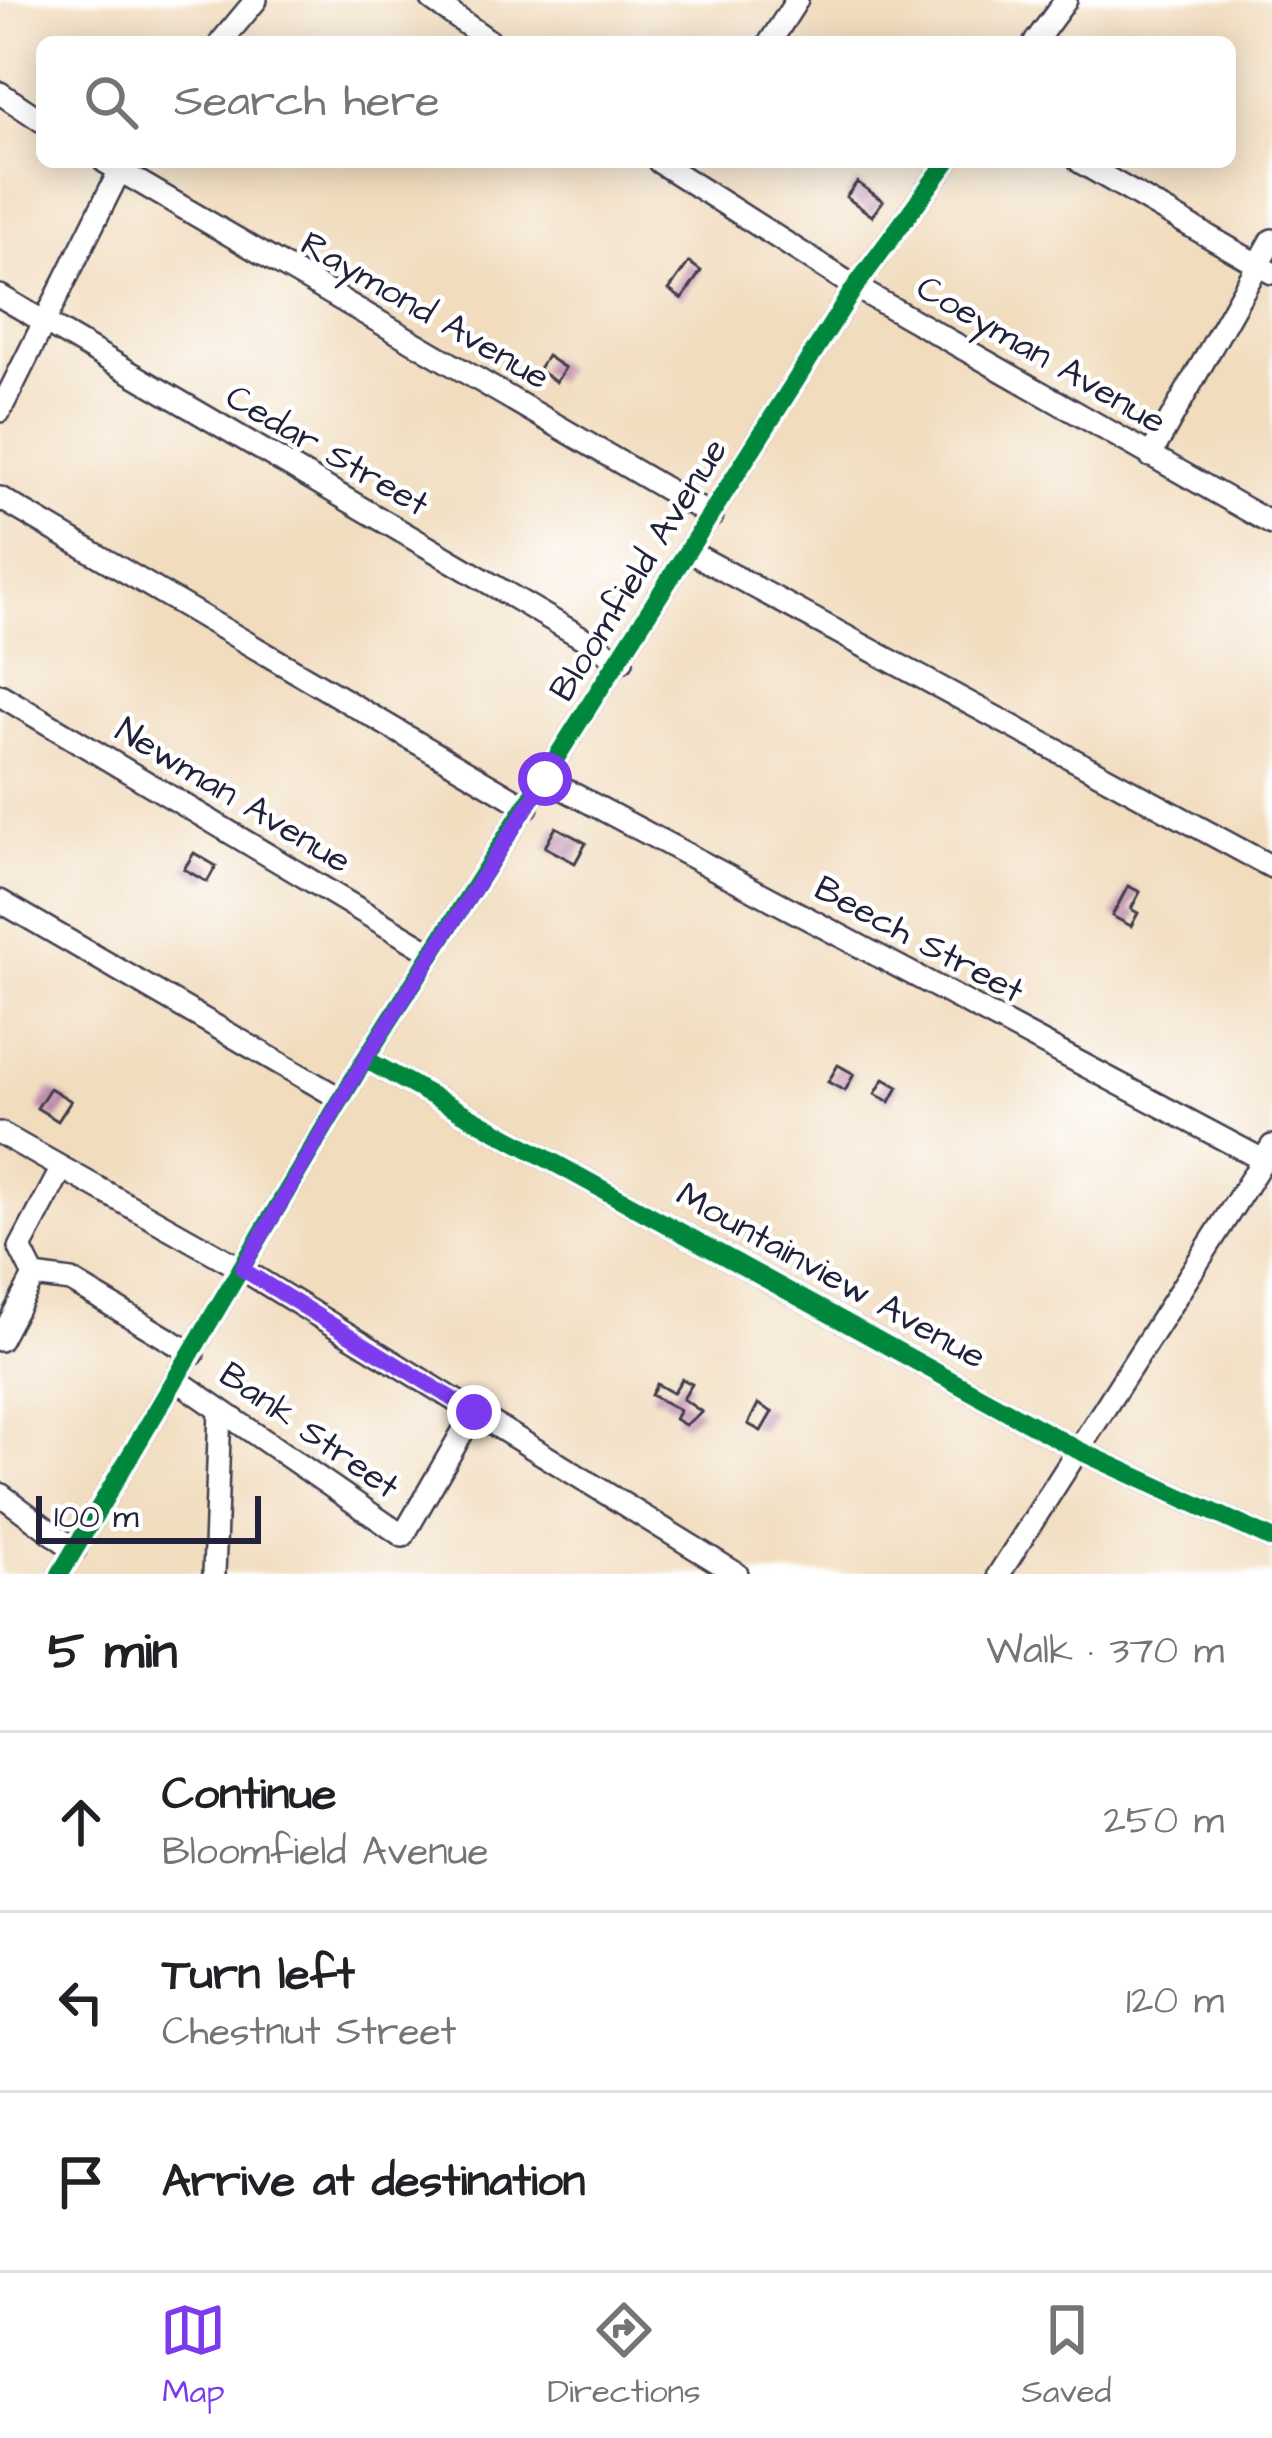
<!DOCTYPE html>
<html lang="en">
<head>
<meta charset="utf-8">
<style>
	body { margin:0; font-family:"Architects Daughter",sans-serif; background:#f2f2f2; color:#202124 }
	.scale { position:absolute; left:36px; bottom:30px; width:225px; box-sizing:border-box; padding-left:12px; border:6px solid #22223b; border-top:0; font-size:33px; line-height:42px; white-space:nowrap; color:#22223b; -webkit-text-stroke:9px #fff; paint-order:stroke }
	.stop { position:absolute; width:36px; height:36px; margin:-27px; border:9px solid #7c3aed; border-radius:50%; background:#fff }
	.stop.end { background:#7c3aed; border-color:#fff; box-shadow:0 3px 12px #0008 }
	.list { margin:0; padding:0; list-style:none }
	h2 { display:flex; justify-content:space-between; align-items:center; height:156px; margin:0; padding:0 48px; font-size:51px }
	h2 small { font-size:39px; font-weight:400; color:#757577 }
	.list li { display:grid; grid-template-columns:78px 1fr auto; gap:36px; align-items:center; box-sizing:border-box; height:180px; padding:0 48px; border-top:3px solid #e0e0e0 }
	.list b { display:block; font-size:45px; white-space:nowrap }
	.list p { margin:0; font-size:39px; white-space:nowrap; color:#757577 }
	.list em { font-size:39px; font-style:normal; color:#757577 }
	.icon { flex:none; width:66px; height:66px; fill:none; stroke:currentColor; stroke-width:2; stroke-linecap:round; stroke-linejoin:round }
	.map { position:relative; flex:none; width:1272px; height:1574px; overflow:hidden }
	.search { position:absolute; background:#fff; box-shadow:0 6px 30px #0003; left:36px; right:36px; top:36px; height:132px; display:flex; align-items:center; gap:30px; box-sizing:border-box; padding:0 42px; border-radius:18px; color:#757577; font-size:45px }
	.sheet { height:696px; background:#fff }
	nav { display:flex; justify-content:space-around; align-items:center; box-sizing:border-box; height:168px; border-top:3px solid #e0e0e0; background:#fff; font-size:33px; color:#757577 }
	nav a { display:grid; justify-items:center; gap:6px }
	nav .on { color:#7c3aed }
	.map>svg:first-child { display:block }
</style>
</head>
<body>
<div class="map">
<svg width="1272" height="1574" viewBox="0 0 1272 1574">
	<defs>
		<pattern id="building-hatch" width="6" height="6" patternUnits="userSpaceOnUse" patternTransform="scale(3)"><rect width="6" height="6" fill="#c998b5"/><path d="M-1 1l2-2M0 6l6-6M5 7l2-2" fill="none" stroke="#a37c94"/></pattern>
	</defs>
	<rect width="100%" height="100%" fill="#fff"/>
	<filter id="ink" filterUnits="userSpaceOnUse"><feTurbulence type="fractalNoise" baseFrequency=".00833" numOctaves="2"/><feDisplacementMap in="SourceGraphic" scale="24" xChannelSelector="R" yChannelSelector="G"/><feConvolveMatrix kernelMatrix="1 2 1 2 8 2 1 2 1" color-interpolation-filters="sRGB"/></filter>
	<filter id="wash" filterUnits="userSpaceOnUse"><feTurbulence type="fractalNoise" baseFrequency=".004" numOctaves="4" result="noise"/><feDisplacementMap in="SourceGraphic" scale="48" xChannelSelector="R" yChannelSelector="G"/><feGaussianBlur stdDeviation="2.7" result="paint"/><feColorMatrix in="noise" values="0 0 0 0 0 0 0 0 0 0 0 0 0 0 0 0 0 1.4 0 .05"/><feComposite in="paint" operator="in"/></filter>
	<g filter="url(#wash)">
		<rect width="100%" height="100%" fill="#f1dcbd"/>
		<g id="blocks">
			<path fill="url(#building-hatch)" d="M 857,182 L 883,201 L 872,216 L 846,197 Z
				M 689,262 L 701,271 L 682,299 L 669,290 Z
				M 547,356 L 565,368 L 556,382 L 538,370 Z
				M 556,827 L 586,843 L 575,863 L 545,847 Z
				M 194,853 L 216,866 L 207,882 L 184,869 Z
				M 1128,886 L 1140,892 L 1131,909 L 1138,913 L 1131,926 L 1112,916 Z
				M 838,1065 L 854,1074 L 845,1091 L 828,1082 Z
				M 884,1079 L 898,1087 L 890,1102 L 875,1094 Z
				M 50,1088 L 71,1101 L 58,1121 L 37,1108 Z
				M 682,1379 L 692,1384 L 683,1399 L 702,1412 L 685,1425 L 675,1419 L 680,1410 L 651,1395 L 657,1384 L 673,1393 Z
				M 758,1404 L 772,1412 L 761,1431 L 748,1424 Z"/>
		</g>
	</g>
	<g filter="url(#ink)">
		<use href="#blocks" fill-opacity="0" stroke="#413e4e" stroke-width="3"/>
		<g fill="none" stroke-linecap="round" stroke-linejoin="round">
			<defs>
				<path id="minor" d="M 432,0 L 491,42
					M 221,42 L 256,0
					M 770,42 L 797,0
					M 1035,42 L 1066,0
					M 0,93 L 42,121
					M 105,162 L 712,516
					M 659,162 L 855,287 L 1272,524
					M 1080,162 L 1272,273
					M 0,296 L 622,661
					M 0,411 L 124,162
					M 1150,456 L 1272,240
					M 0,498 L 527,807
					M 690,552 L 1272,867
					M 0,695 L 432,953
					M 545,779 L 1263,1160
					M 0,901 L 341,1099
					M 365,1059 L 1078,1450 L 1272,1539
					M 0,1133 L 242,1269 L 737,1574
					M 34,1276 L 71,1281 L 193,1354
					M 0,1340 L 34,1276 L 20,1248 L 62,1168
					M 177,1380 L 403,1536 L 474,1412
					M 0,1494 L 75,1550
					M 60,1574 L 365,1059 L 855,287 L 947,162
					M 214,1574 L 220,1410
					M 999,1574 L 1272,1146"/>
			</defs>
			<use href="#minor" stroke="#413e4e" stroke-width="26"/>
			<use href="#minor" stroke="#fff" stroke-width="21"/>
			<defs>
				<path id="cycleway" d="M 365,1059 L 1078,1450 L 1272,1539
					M 60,1574 L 365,1059 L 855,287 L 947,162"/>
			</defs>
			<use href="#cycleway" stroke="#fff" stroke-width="26"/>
			<use href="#cycleway" stroke="#00873e" stroke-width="18"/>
		</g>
	</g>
	<g fill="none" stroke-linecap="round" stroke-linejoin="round" filter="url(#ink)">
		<path stroke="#7c3aed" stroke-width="15" d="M 474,1412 L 242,1269 L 365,1059 L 545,779"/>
	</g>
	<g text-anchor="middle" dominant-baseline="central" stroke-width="9" stroke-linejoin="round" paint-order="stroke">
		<g font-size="36" fill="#22223b" stroke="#fff">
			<text transform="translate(425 311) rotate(30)">Raymond Avenue</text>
			<text transform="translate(1041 355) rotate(30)">Coeyman Avenue</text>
			<text transform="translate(327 451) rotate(30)">Cedar Street</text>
			<text transform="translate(639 570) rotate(-58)">Bloomfield Avenue</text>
			<text transform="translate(233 796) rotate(31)">Newman Avenue</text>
			<text transform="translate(919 940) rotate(28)">Beech Street</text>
			<text transform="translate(831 1276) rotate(29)">Mountainview Avenue</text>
			<text transform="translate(309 1431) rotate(35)">Bank Street</text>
		</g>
	</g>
</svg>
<div class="scale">100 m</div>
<div class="stop" style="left:545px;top:779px"></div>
<div class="stop end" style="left:474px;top:1412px"></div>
<div class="search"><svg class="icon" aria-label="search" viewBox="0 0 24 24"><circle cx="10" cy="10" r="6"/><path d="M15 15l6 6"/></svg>Search here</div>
</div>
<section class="sheet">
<h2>5 min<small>Walk · 370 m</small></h2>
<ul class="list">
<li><svg class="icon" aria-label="ahead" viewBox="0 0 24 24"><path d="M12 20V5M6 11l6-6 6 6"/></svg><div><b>Continue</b><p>Bloomfield Avenue</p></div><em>250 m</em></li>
<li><svg class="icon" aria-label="left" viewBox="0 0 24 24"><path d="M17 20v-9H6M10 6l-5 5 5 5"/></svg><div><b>Turn left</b><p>Chestnut Street</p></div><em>120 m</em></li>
<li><svg class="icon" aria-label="arrive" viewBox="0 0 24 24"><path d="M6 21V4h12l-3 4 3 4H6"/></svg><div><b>Arrive at destination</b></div></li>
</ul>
</section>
<nav>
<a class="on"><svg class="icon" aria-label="map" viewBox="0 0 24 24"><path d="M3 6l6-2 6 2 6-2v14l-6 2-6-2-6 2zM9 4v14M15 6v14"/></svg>Map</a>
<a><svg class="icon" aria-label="directions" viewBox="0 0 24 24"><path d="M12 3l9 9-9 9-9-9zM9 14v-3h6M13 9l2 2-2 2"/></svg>Directions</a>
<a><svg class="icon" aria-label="saved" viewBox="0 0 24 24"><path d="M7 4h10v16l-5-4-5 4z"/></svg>Saved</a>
</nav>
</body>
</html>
